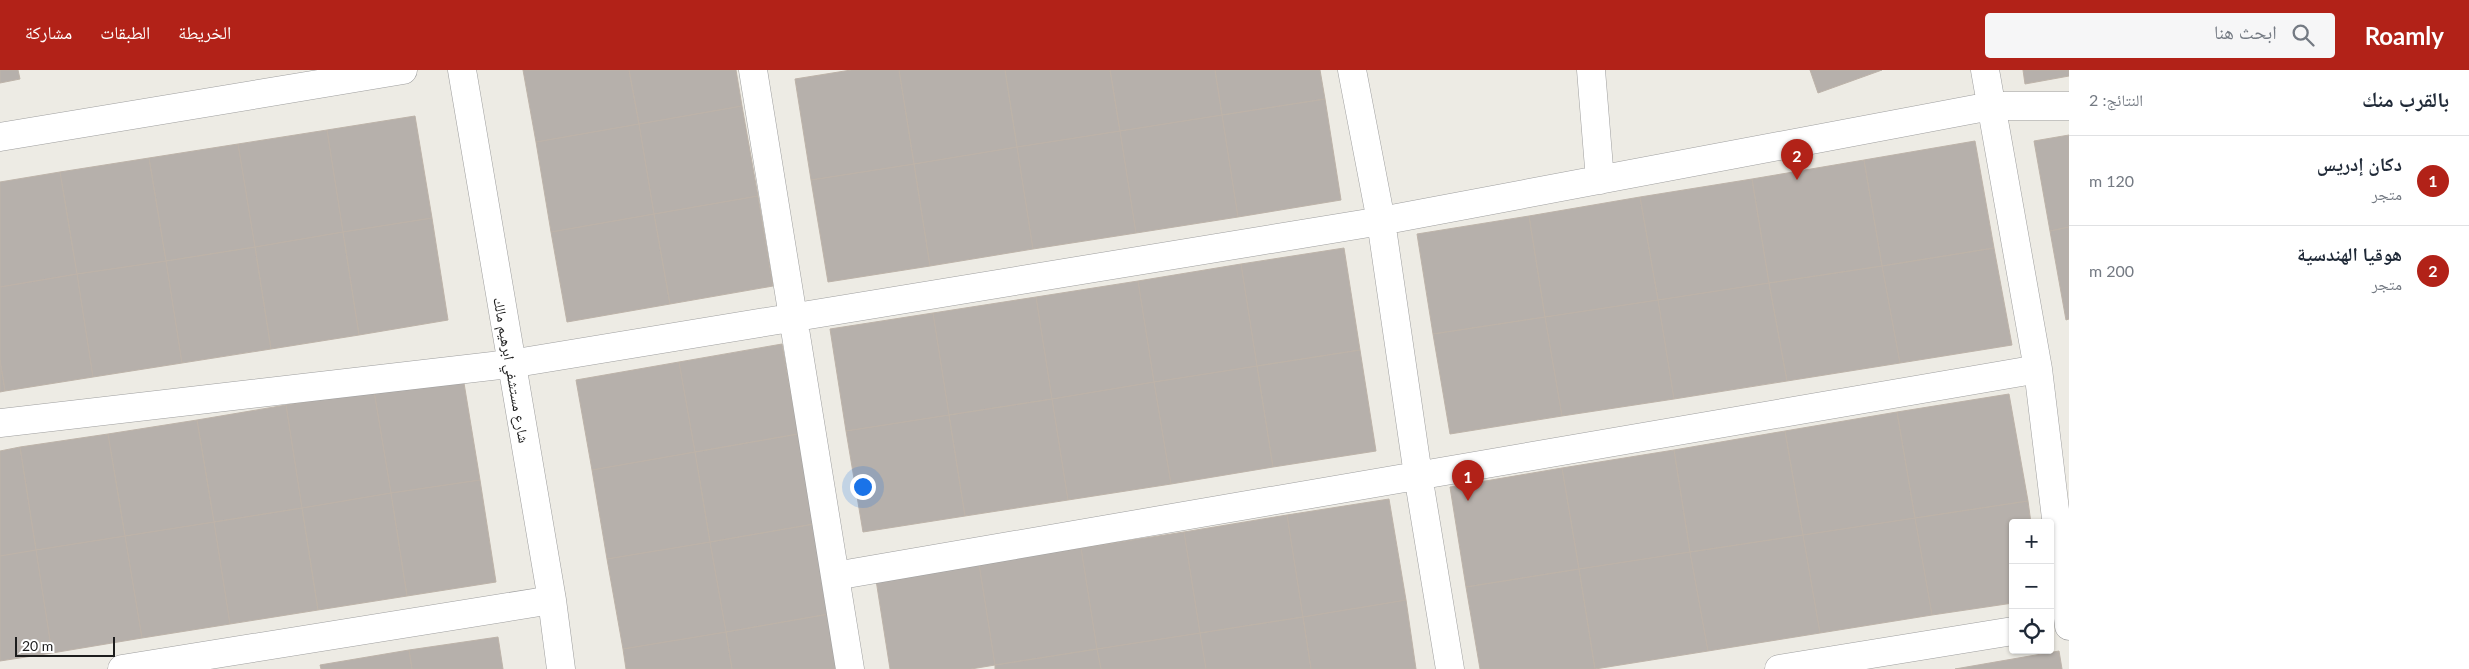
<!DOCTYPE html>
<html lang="ar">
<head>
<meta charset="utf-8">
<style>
	body { margin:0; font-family:Lato,"Noto Naskh Arabic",sans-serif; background:#f6f6f7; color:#1f2937; direction:rtl }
	.controls { position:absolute; right:15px; bottom:15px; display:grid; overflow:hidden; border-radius:5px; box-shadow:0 1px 4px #0004 }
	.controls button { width:45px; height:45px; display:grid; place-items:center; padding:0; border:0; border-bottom:1px solid #e0e1e3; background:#fff; color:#1f2937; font:25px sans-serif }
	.scale { position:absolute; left:15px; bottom:12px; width:100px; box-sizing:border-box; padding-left:5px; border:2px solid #1d1d1d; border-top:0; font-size:14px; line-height:18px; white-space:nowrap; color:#1d1d1d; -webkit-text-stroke:4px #fff; paint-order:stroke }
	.you { position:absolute; left:862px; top:416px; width:18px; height:18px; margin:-12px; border:4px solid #fff; border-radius:50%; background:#1a73e8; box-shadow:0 0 0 8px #1a73e833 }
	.badge { display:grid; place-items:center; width:32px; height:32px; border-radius:50%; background:#b22218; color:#fff; font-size:16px; font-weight:700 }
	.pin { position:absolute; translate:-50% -41px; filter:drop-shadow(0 1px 2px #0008) }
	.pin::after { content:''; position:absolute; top:26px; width:18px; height:15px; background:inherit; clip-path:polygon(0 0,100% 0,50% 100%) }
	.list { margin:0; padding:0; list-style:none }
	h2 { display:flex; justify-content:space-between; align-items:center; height:65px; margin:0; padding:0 20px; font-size:21px }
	h2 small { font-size:16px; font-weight:400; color:#747a83 }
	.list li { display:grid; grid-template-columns:32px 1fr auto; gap:15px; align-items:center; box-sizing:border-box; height:90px; padding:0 20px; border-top:1px solid #e0e1e3 }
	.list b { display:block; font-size:19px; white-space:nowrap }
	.list p { margin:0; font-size:16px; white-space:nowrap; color:#747a83 }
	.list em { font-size:16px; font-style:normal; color:#747a83 }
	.icon { flex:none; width:28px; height:28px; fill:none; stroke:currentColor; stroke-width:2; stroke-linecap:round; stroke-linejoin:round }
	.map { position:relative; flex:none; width:2069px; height:599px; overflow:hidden; direction:ltr }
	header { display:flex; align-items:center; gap:30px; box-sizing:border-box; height:70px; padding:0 25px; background:#b22218; color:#fff }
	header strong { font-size:24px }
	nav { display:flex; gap:28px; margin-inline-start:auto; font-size:18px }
	.search { width:350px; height:45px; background:#f6f6f7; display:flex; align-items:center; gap:12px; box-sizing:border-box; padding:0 18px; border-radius:5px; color:#747a83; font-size:19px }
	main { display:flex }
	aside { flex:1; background:#fff }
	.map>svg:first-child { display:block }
</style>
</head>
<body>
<header>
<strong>Roamly</strong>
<div class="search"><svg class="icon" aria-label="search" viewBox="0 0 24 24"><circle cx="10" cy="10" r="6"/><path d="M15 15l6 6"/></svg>ابحث هنا</div>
<nav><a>الخريطة</a><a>الطبقات</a><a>مشاركة</a></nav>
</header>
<main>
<aside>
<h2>بالقرب منك<small>النتائج: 2</small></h2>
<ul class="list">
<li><span class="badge">1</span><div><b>دكان إدريس</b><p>متجر</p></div><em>120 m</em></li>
<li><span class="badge">2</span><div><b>هوقيا الهندسية</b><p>متجر</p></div><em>200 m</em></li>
</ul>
</aside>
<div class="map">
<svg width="2069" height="599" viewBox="0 0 2069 599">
	<rect width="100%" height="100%" fill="#edebe4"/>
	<path fill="#b6b0ab" stroke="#bdb3a9" d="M 0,0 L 18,0 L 20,9 L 0,13 Z
		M 523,0 L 629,0 L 639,54 L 536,72 Z
		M 629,0 L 736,0 L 742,36 L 639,54 Z
		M 851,0 L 899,0 L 914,94 L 811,110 L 795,9 Z
		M 899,0 L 1005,0 L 1017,77 L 914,94 Z
		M 1005,0 L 1110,0 L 1120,61 L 1017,77 Z
		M 1110,0 L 1215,0 L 1222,45 L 1120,61 Z
		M 1215,0 L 1320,0 L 1325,29 L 1222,45 Z
		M 1810,0 L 1882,0 L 1818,23 Z
		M 2023,0 L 2069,0 L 2069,6 L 2025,14 Z
		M 1325,29 L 1341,130 L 1238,147 L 1222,45 Z
		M 742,36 L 758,126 L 654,144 L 639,54 Z
		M 1222,45 L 1238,147 L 1136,163 L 1120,61 Z
		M 415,46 L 432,148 L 343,162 L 327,60 Z
		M 639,54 L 654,144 L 551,162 L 536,72 Z
		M 327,60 L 343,162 L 255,177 L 238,74 Z
		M 1120,61 L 1136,163 L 1033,179 L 1017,77 Z
		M 2069,65 L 2069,157 L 2050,161 L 2034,71 Z
		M 1975,71 L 1994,178 L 1882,196 L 1864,90 Z
		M 238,74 L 255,177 L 166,191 L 149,88 Z
		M 1017,77 L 1033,179 L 930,196 L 914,94 Z
		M 149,88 L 166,191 L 77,204 L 60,102 Z
		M 1864,90 L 1882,196 L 1769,213 L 1752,109 Z
		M 914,94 L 930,196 L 828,212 L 811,110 Z
		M 60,102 L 77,204 L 0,217 L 0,112 Z
		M 1752,109 L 1769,213 L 1658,230 L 1640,127 Z
		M 758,126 L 773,216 L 670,234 L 654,144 Z
		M 1640,127 L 1658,230 L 1545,247 L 1529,146 Z
		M 654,144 L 670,234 L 567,252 L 551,162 Z
		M 1529,146 L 1545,247 L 1433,264 L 1417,164 Z
		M 432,148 L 448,250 L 359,265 L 343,162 Z
		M 2069,157 L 2069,249 L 2066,250 L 2050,161 Z
		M 343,162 L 359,265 L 271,279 L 255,177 Z
		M 255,177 L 271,279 L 182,293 L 166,191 Z
		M 1344,178 L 1360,280 L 1257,296 L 1241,194 Z
		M 1994,178 L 2012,275 L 1900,293 L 1882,196 Z
		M 166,191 L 182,293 L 93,307 L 77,204 Z
		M 1241,194 L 1257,296 L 1154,312 L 1138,211 Z
		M 1882,196 L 1900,293 L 1787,311 L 1769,213 Z
		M 77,204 L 93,307 L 5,321 L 0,290 L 0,217 Z
		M 1138,211 L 1154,312 L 1052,329 L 1036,227 Z
		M 1769,213 L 1787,311 L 1674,329 L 1658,230 Z
		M 1036,227 L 1052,329 L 949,345 L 933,243 Z
		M 1658,230 L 1674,329 L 1562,346 L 1545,247 Z
		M 933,243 L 949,345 L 846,361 L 830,259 Z
		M 1545,247 L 1562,346 L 1450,364 L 1433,264 Z
		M 782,274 L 798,364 L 695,382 L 679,292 Z
		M 1360,280 L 1376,381 L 1273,397 L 1257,296 Z
		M 0,290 L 5,321 L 0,322 Z
		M 679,292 L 695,382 L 592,400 L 576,310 Z
		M 1257,296 L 1273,397 L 1171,414 L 1154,312 Z
		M 463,307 L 480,410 L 391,423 L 374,321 Z
		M 1154,312 L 1171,414 L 1068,430 L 1052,329 Z
		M 374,321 L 391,423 L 302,438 L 286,335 Z
		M 2009,324 L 2028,431 L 1915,448 L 1897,342 Z
		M 1052,329 L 1068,430 L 965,446 L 949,345 Z
		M 286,335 L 302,438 L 214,452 L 197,350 Z
		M 1897,342 L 1915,448 L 1803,465 L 1785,361 Z
		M 949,345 L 965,446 L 863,462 L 846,361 Z
		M 197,350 L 214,452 L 125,466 L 108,364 Z
		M 1785,361 L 1803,465 L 1690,482 L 1674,380 Z
		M 108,364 L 125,466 L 36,480 L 20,377 Z
		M 798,364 L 814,454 L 710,472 L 695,382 Z
		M 20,377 L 36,480 L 0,486 L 0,381 Z
		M 1674,380 L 1690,482 L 1579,499 L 1562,398 Z
		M 695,382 L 710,472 L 607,489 L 592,400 Z
		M 1562,398 L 1579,499 L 1466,517 L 1450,417 Z
		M 480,410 L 496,512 L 407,526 L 391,423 Z
		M 391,423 L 407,526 L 318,540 L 302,438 Z
		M 1389,429 L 1406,530 L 1303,547 L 1287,445 Z
		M 2028,431 L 2031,453 L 2013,453 L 2013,533 L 1932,545 L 1915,448 Z
		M 302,438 L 318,540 L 230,554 L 214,452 Z
		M 1287,445 L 1303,547 L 1200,563 L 1184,462 Z
		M 1915,448 L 1932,545 L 1820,563 L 1803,465 Z
		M 214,452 L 230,554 L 142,568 L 125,466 Z
		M 814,454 L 829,544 L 726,562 L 710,472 Z
		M 1184,462 L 1200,563 L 1097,579 L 1081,478 Z
		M 1803,465 L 1820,563 L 1708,581 L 1690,482 Z
		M 125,466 L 142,568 L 52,583 L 36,480 Z
		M 710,472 L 726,562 L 623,579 L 607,489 Z
		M 1081,478 L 1097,579 L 995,595 L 979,494 Z
		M 36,480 L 52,583 L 0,591 L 0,486 Z
		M 1690,482 L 1708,581 L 1595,599 L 1579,499 Z
		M 979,494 L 995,595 L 971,599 L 890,599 L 876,510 Z
		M 1579,499 L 1595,599 L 1480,599 L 1466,517 Z
		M 1406,530 L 1416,599 L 1311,599 L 1303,547 Z
		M 829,544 L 839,599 L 732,599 L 726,562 Z
		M 1303,547 L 1311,599 L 1206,599 L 1200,563 Z
		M 726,562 L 732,599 L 626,599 L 623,579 Z
		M 1200,563 L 1206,599 L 1101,599 L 1097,579 Z
		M 498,567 L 503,599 L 412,599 L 409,580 Z
		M 1097,579 L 1101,599 L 995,599 L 995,595 Z
		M 409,580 L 412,599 L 321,599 L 320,595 Z
		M 2059,581 L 2062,599 L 1955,599 Z"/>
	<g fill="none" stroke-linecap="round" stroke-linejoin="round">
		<defs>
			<path id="minor" d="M 462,0 L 552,530 L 561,599
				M 753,0 L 850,599
				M 1352,0 L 1381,151 L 1418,405 L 1450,599
				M 1591,0 L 1600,110
				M 1985,0 L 2038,299 L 2069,556
				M 0,67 L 403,0
				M 0,353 L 510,294 L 1381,151 L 1991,36 L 2069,36
				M 835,506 L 2038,299
				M 122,599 L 552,530
				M 1779,599 L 2013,561"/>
		</defs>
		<use href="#minor" stroke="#9e9e9e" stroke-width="29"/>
		<use href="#minor" stroke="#fff" stroke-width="28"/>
	</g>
	<g text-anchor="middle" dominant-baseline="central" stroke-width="4.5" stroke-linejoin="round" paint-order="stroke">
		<g font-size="15" fill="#1d1d1d" stroke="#fff">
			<text transform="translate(512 300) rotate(80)">شارع مستشفي ابرهيم مالك</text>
		</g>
	</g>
</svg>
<div class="controls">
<button>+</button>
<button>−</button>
<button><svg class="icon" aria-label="locate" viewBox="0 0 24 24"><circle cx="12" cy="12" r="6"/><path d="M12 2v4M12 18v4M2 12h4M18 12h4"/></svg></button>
</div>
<div class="scale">20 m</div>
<div class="you"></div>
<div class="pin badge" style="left:1468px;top:431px">1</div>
<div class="pin badge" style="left:1797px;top:110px">2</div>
</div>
</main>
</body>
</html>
